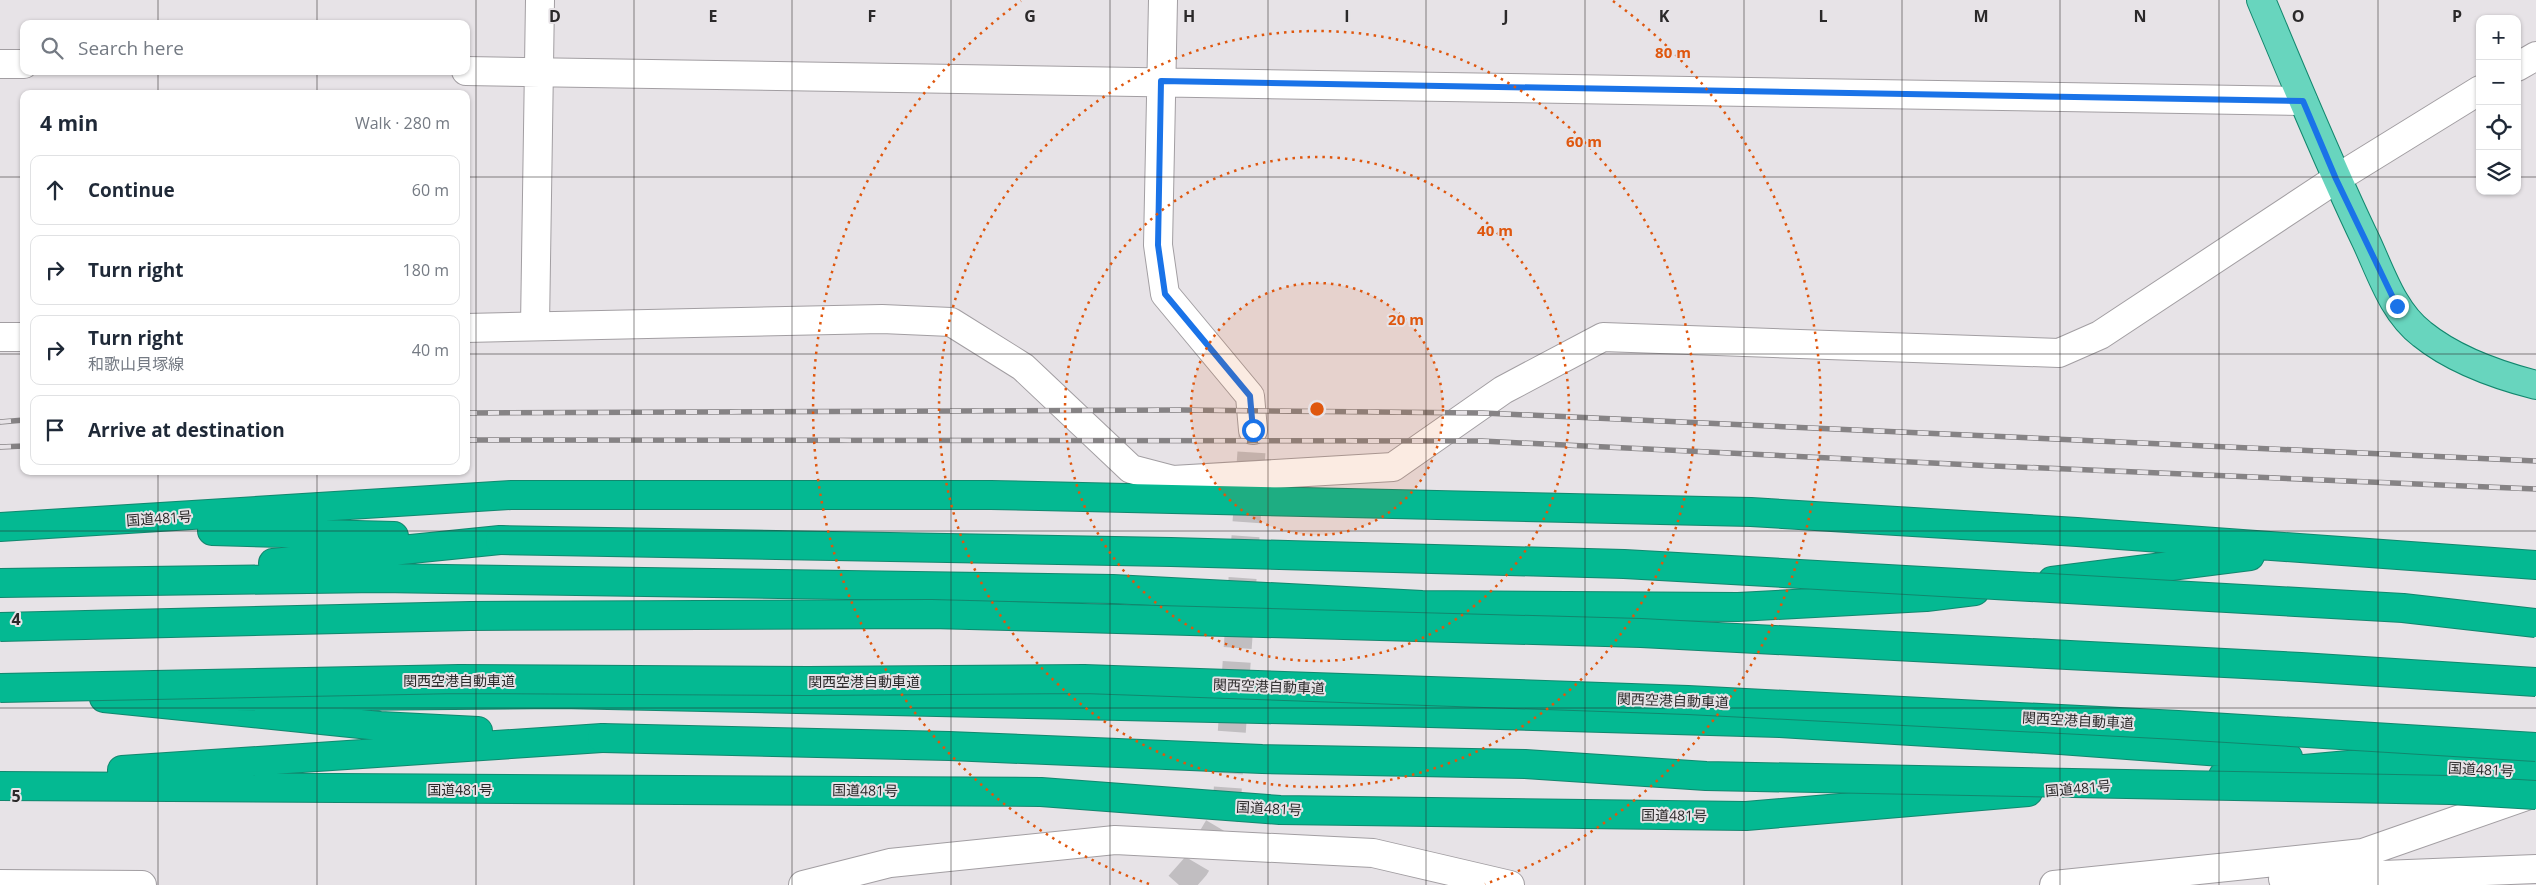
<!DOCTYPE html>
<html lang="en">
<head>
<meta charset="utf-8">
<style>
	body { margin:0; font-family:"Open Sans","Noto Sans JP",sans-serif; background:#f2f2f3; color:#1f2937 }
	.controls { position:absolute; right:15px; top:15px; display:grid; overflow:hidden; border-radius:10px; box-shadow:0 1px 4px #0004 }
	.controls button { width:45px; height:45px; display:grid; place-items:center; padding:0; border:0; border-bottom:1px solid #e0e1e3; background:#fff; color:#1f2937; font:25px sans-serif }
	.stop { position:absolute; width:15px; height:15px; margin:-11px; border:4px solid #1a73e8; border-radius:50%; background:#fff }
	.stop.end { background:#1a73e8; border-color:#fff; box-shadow:0 1px 5px #0008 }
	.list { margin:0; padding:0; list-style:none }
	h2 { display:flex; justify-content:space-between; align-items:center; height:65px; margin:0; padding:0 20px; font-size:21px }
	h2 small { font-size:16px; font-weight:400; color:#747a83 }
	.list li { display:grid; grid-template-columns:32px 1fr auto; gap:15px; align-items:center; box-sizing:border-box; height:70px; margin:0 10px 10px; padding:0 10px; border:1px solid #e0e1e3; border-radius:10px }
	.list b { display:block; font-size:19px; white-space:nowrap }
	.list p { margin:0; font-size:16px; white-space:nowrap; color:#747a83 }
	.list em { font-size:16px; font-style:normal; color:#747a83 }
	.icon { flex:none; width:28px; height:28px; fill:none; stroke:currentColor; stroke-width:2; stroke-linecap:round; stroke-linejoin:round }
	.map { position:relative; flex:none; width:2536px; height:885px; overflow:hidden }
	.search { position:absolute; background:#fff; box-shadow:0 1px 4px #0004; left:20px; top:20px; width:450px; height:55px; display:flex; align-items:center; gap:12px; box-sizing:border-box; padding:0 18px; border-radius:10px; color:#747a83; font-size:19px }
	.panel { position:absolute; background:#fff; box-shadow:0 1px 4px #0004; left:20px; top:90px; width:450px; height:385px; border-radius:10px }
	.map>svg:first-child { display:block }
</style>
</head>
<body>
<div class="map">
<svg width="2536" height="885" viewBox="0 0 2536 885">
	<rect width="100%" height="100%" fill="#e7e3e7"/>
	<g fill="none" stroke-linecap="round" stroke-linejoin="round">
		<path stroke="#c1bec1" stroke-width="28" stroke-dasharray="28 14" stroke-linecap="butt" d="M 1179,885 L 1195,867 L 1226,814 L 1253,430"/>
		<defs>
			<path id="minor" d="M 1163,0 L 1158,245 L 1165,294 L 1250,396 L 1253,430
				M 0,64 L 24,64
				M 2517,67 L 2536,56
				M 466,71 L 2303,101
				M 535,326 L 540,0
				M 466,328 L 882,319 L 951,322 L 1023,367 L 1131,469 L 1173,480 L 1393,467 L 1503,390 L 1603,337 L 2059,353 L 2100,335 L 2336,179 L 2480,90
				M 0,337 L 24,337
				M 2283,879 L 2536,869
				M 0,884 L 142,885
				M 803,885 L 890,863 L 1115,840 L 1373,853 L 1510,885
				M 2054,885 L 2363,853 L 2532,794"/>
			<path id="major" d="M 2261,0 C 2295,81 2328,162 2366,241 C 2381,273 2393,312 2422,334 C 2454,360 2497,375 2536,385"/>
			<path id="highway" d="M 0,527 L 511,495 L 991,495 L 1751,512 L 2077,532 L 2536,565
				M 212,531 L 394,536
				M 273,563 L 500,540
				M 2052,581 L 2250,556
				M 0,583 L 379,578 L 1113,589 L 1422,605 L 1738,607 L 1926,597 L 1975,591
				M 235,697 L 560,694 L 1359,711 L 1780,723 L 2060,740 L 2288,757
				M 104,698 L 380,726 L 478,731
				M 122,770 L 602,738
				M 2223,776 L 2371,763 L 2536,771
				M 0,786 L 1041,792 L 1280,810 L 1746,816 L 2028,792"/>
		</defs>
		<use href="#minor" stroke="#a29ea2" stroke-width="30"/>
		<use href="#major" stroke="#12876e" stroke-width="30"/>
		<use href="#highway" stroke="#12876e" stroke-width="30"/>
		<use href="#minor" stroke="#fff" stroke-width="28"/>
		<use href="#major" stroke="#68d5be" stroke-width="28"/>
		<use href="#highway" stroke="#04b992" stroke-width="28"/>
		<defs>
			<path id="rail" d="M 466,413 L 1182,410 L 1483,413 L 2536,461
				M 0,422 L 24,420
				M 466,440 L 1482,441 L 1994,466 L 2536,489
				M 0,447 L 24,446"/>
		</defs>
		<use href="#rail" stroke="#868385" stroke-width="5.5"/>
		<use href="#rail" stroke="#e7e3e7" stroke-width="4" stroke-dasharray="11" stroke-linecap="butt"/>
		<defs>
			<path id="highway-bridge" d="M 500,540 L 1171,552 L 1624,564 L 2403,608 L 2536,623
				M 0,627 L 470,616 L 931,614 L 1641,633 L 2301,667 L 2536,682
				M 0,688 L 459,679 L 808,681 L 1084,679 L 1688,700 L 2178,725 L 2536,747
				M 602,738 L 949,746 L 1262,759 L 1525,764 L 1706,776 L 2450,790 L 2536,795"/>
		</defs>
		<use href="#highway-bridge" stroke="#12876e" stroke-width="30" stroke-linecap="butt"/>
		<use href="#highway-bridge" stroke="#04b992" stroke-width="28"/>
	</g>
	<g fill="none" stroke-linecap="round" stroke-linejoin="round">
		<path stroke="#1a73e8" stroke-width="6" d="M 1253,430 L 1250,396 L 1165,294 L 1158,245 L 1161,81 L 2303,101 L 2336,179 L 2397,306"/>
	</g>
	<path fill="none" stroke="#2b292a" stroke-width="1" stroke-opacity="0.55" d="M 158,0 L 158,24M 317,0 L 317,24M 476,0 L 476,885M 634,0 L 634,885M 792,0 L 792,885M 951,0 L 951,885M 1110,0 L 1110,885M 1268,0 L 1268,885M 1426,0 L 1426,885M 1585,0 L 1585,885M 1744,0 L 1744,885M 1902,0 L 1902,885M 2060,0 L 2060,885M 2219,0 L 2219,885M 2378,0 L 2378,885M 158,71 L 158,94M 317,71 L 317,94M 0,177 L 24,177M 466,177 L 2480,177M 2517,177 L 2536,177M 0,354 L 24,354M 466,354 L 2536,354M 158,471 L 158,885M 317,471 L 317,885M 0,531 L 2536,531M 0,708 L 2536,708"/>
	<circle cx="1317" cy="409" r="126" fill="#df570e" fill-opacity=".12"/>
	<g fill="none" stroke="#df570e" stroke-width="2.5" stroke-dasharray="2.5 5">
		<circle cx="1317" cy="409" r="126"/>
		<circle cx="1317" cy="409" r="252"/>
		<circle cx="1317" cy="409" r="378"/>
		<path d="M1149 884A504 504 0 0 1 1021 1M1613 1A504 504 0 0 1 1485 884"/>
	</g>
	<g text-anchor="middle" dominant-baseline="central" stroke-width="4" stroke-linejoin="round" paint-order="stroke">
		<g font-size="14" fill="#2b292a" stroke="#e7e3e7">
			<text transform="translate(159 518) rotate(-4)">国道481号</text>
			<text x="459" y="680">関西空港自動車道</text>
			<text x="864" y="681">関西空港自動車道</text>
			<text transform="translate(1269 686) rotate(2)">関西空港自動車道</text>
			<text transform="translate(1673 700) rotate(2)">関西空港自動車道</text>
			<text transform="translate(2078 720) rotate(3)">関西空港自動車道</text>
			<text transform="translate(2481 769) rotate(3)">国道481号</text>
			<text transform="translate(2078 788) rotate(-5)">国道481号</text>
			<text x="460" y="789">国道481号</text>
			<text transform="translate(865 790) rotate(1)">国道481号</text>
			<text transform="translate(1269 808) rotate(3)">国道481号</text>
			<text transform="translate(1674 815) rotate(1)">国道481号</text>
		</g>
	</g>
	<g font-size="16" text-anchor="middle" font-weight="bold" fill="#2b292a" stroke="#e7e3e7" stroke-width="4" stroke-linejoin="round" paint-order="stroke">
		<text x="555" y="22">D</text>
		<text x="713" y="22">E</text>
		<text x="872" y="22">F</text>
		<text x="1030" y="22">G</text>
		<text x="1189" y="22">H</text>
		<text x="1347" y="22">I</text>
		<text x="1506" y="22">J</text>
		<text x="1664" y="22">K</text>
		<text x="1823" y="22">L</text>
		<text x="1981" y="22">M</text>
		<text x="2140" y="22">N</text>
		<text x="2298" y="22">O</text>
		<text x="2457" y="22">P</text>
		<text x="16" y="625">4</text>
		<text x="16" y="802">5</text>
	</g>
	<circle cx="1317" cy="409" r="8" fill="#df570e" stroke="#e7e3e7" stroke-width="2.5"/>
	<g font-size="15" text-anchor="middle" font-weight="bold" fill="#df570e" stroke="#e7e3e7" stroke-width="4" stroke-linejoin="round" paint-order="stroke">
		<text x="1673" y="58">80 m</text>
		<text x="1584" y="147">60 m</text>
		<text x="1495" y="236">40 m</text>
		<text x="1406" y="325">20 m</text>
	</g>
</svg>
<div class="controls">
<button>+</button>
<button>−</button>
<button><svg class="icon" aria-label="locate" viewBox="0 0 24 24"><circle cx="12" cy="12" r="6"/><path d="M12 2v4M12 18v4M2 12h4M18 12h4"/></svg></button>
<button><svg class="icon" aria-label="layers" viewBox="0 0 24 24"><path d="M12 4l9 5-9 5-9-5zM3 14l9 5 9-5"/></svg></button>
</div>
<div class="stop" style="left:1253px;top:430px"></div>
<div class="stop end" style="left:2397px;top:306px"></div>
<div class="search"><svg class="icon" aria-label="search" viewBox="0 0 24 24"><circle cx="10" cy="10" r="6"/><path d="M15 15l6 6"/></svg>Search here</div>
<section class="panel">
<h2>4 min<small>Walk · 280 m</small></h2>
<ul class="list">
<li><svg class="icon" aria-label="ahead" viewBox="0 0 24 24"><path d="M12 20V5M6 11l6-6 6 6"/></svg><div><b>Continue</b></div><em>60 m</em></li>
<li><svg class="icon" aria-label="right" viewBox="0 0 24 24"><path d="M7 20v-9h11M14 6l5 5-5 5"/></svg><div><b>Turn right</b></div><em>180 m</em></li>
<li><svg class="icon" aria-label="right" viewBox="0 0 24 24"><path d="M7 20v-9h11M14 6l5 5-5 5"/></svg><div><b>Turn right</b><p>和歌山貝塚線</p></div><em>40 m</em></li>
<li><svg class="icon" aria-label="arrive" viewBox="0 0 24 24"><path d="M6 21V4h12l-3 4 3 4H6"/></svg><div><b>Arrive at destination</b></div></li>
</ul>
</section>
</div>
</body>
</html>
